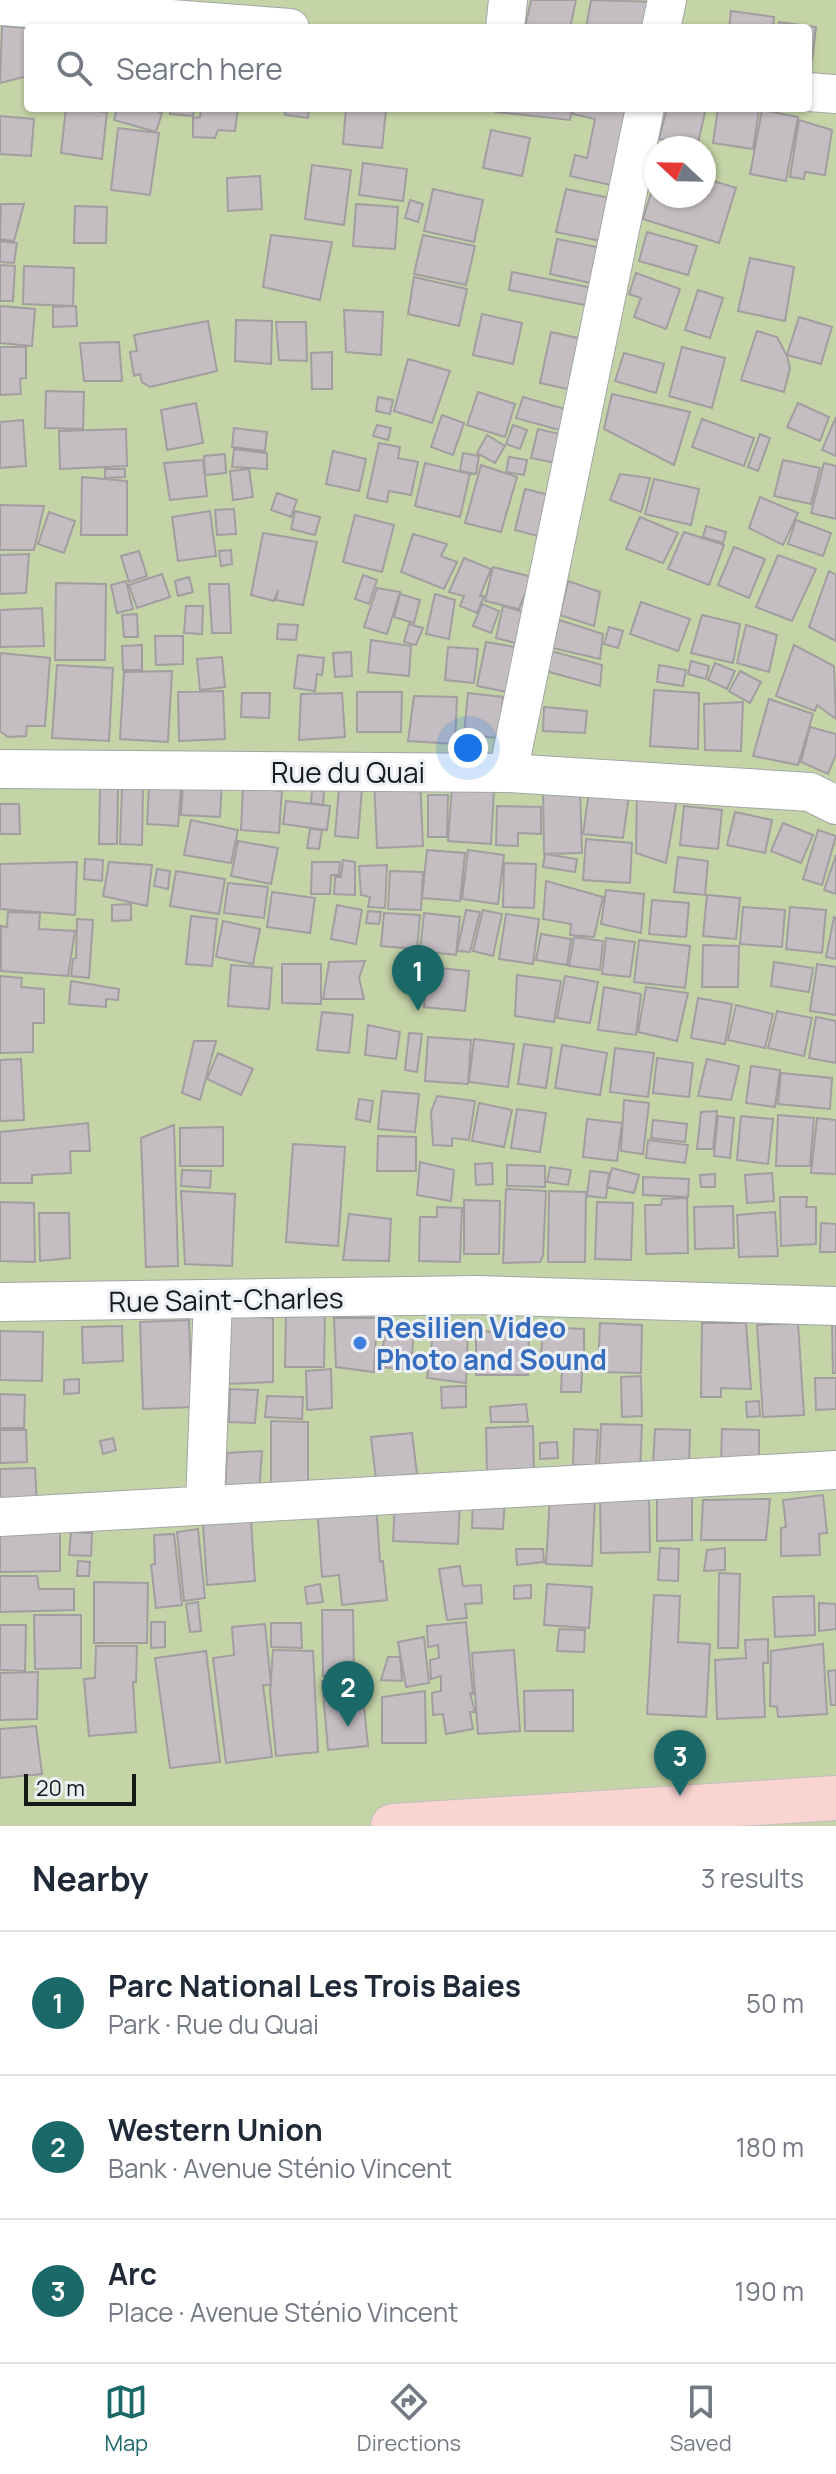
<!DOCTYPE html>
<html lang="en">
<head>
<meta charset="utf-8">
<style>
	body { margin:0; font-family:Manrope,sans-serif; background:#f2f2f3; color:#1f2937 }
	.compass { position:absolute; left:644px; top:136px; width:72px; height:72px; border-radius:50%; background:#fff; box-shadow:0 2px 6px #0004; rotate:292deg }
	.scale { position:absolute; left:24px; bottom:20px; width:112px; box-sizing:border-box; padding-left:8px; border:4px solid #16181a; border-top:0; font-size:22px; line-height:28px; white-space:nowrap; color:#16181a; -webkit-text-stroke:6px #ecf0f5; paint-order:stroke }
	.you { position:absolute; left:468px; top:748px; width:28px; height:28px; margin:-20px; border:6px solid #fff; border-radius:50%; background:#1a73e8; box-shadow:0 0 0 12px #1a73e833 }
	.badge { display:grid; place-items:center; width:52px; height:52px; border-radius:50%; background:#1a6867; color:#fff; font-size:26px; font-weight:700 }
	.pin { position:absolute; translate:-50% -66px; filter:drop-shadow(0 2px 4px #0008) }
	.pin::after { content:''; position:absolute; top:42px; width:28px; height:24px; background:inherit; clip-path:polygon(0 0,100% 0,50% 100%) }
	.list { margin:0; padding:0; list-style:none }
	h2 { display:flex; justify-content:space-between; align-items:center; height:104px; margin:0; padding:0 32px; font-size:34px }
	h2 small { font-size:26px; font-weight:400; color:#747a83 }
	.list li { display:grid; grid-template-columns:52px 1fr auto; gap:24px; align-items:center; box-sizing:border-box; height:144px; padding:0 32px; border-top:2px solid #e0e1e3 }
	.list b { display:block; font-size:30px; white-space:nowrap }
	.list p { margin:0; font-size:26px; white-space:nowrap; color:#747a83 }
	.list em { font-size:26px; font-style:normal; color:#747a83 }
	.icon { flex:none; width:44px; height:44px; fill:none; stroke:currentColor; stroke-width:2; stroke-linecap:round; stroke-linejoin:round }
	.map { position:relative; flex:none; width:836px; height:1826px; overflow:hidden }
	.search { position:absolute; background:#fff; box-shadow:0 2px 6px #0004; left:24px; right:24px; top:24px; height:88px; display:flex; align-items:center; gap:20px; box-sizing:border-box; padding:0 28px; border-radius:8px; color:#747a83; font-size:30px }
	.sheet { height:536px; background:#fff }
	nav { display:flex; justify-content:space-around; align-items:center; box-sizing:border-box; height:112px; border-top:2px solid #e0e1e3; background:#fff; font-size:22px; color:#747a83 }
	nav a { display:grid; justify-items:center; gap:4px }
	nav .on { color:#1a6867 }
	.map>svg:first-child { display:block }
</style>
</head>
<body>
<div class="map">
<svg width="836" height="1826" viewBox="0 0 836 1826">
	<rect width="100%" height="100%" fill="#dfe3e8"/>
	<path fill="#c5d4a7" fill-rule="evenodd" d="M 0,0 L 836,0 L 836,1826 L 0,1826 ZM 28,28 L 808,28 L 808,108 L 28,108 ZM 656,148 L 704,148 L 704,196 L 656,196 Z"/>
	<path fill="#c4bec2" stroke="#a29da0" stroke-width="2" d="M 531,0 L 576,0 L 570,28 L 525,28 Z
		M 591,0 L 656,2 L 652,28 L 586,28 Z
		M 731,11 L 774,17 L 773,28 L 729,28 Z
		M 779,22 L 816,27 L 811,69 L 808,68 L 808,28 L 778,28 Z
		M 2,26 L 28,28 L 28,76 L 0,83 Z
		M 66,108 L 107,112 L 102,159 L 61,153 Z
		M 117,108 L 147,108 L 162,113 L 156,132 L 114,120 Z
		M 170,108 L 194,108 L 193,116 L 170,114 Z
		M 201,108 L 238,108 L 235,131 L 218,130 L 215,138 L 193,137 L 193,118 L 200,117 Z
		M 286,108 L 309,108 L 308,118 L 285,115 Z
		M 346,108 L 386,110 L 382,148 L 343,144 Z
		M 496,108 L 572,108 L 570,120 L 496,112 Z
		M 574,108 L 637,108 L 620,187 L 570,176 L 575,155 L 587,158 L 595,119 L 573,114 Z
		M 667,108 L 706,108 L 697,147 L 659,139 Z
		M 718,108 L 759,110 L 753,149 L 713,143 Z
		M 762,110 L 798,117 L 786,181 L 750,174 Z
		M 0,116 L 34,119 L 31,156 L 0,154 Z
		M 799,120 L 832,130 L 825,175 L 805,172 L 804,179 L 790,177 Z
		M 118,128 L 159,133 L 150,195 L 111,190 Z
		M 491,130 L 530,138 L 522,176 L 483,168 Z
		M 363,163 L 407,169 L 403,201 L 359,195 Z
		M 312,165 L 351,170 L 344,225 L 305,219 Z
		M 260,176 L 262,209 L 228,211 L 227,178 Z
		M 656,177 L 656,196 L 704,196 L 704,178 L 736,188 L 719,243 L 643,219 Z
		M 433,189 L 483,200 L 474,242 L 424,231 Z
		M 566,189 L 620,200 L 611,243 L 556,232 Z
		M 410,200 L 423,204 L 418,222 L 405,218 Z
		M 1,204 L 24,204 L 14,241 L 0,239 Z
		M 356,204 L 398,207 L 395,249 L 353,246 Z
		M 75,206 L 107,207 L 106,243 L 74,243 Z
		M 647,232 L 697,246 L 688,275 L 639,261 Z
		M 271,235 L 332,242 L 320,300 L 263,287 Z
		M 423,235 L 475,246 L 466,285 L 414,274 Z
		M 557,239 L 612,250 L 604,286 L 550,274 Z
		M 0,241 L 17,243 L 14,263 L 0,262 Z
		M 750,258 L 794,267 L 785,321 L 738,311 Z
		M 0,265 L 15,266 L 13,301 L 0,301 Z
		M 24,266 L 74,268 L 73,306 L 23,304 Z
		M 512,272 L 593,288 L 590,306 L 509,290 Z
		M 636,273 L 680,289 L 666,329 L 634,317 L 641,298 L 629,294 Z
		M 414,277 L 467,289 L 459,326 L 408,314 Z
		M 698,290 L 723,298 L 710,338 L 685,330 Z
		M 0,306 L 35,309 L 32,346 L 0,343 Z
		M 76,306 L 77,326 L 53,327 L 53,307 Z
		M 344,310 L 383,312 L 381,355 L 346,352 Z
		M 482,314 L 522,323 L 513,364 L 473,355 Z
		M 799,317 L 832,327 L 821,364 L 787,355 Z
		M 236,320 L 272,321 L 271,364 L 235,361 Z
		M 208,321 L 217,371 L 150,387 L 142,382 L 140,374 L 134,376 L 130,352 L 137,351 L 134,335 Z
		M 276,322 L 306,322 L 307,361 L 279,360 Z
		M 757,331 L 777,337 L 787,356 L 790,368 L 784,392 L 741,380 Z
		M 551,332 L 591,341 L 581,392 L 540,383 Z
		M 119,342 L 122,381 L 84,381 L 80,343 Z
		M 0,347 L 26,347 L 26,378 L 20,379 L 21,394 L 0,395 Z
		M 682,347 L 725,358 L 712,408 L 669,396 Z
		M 332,352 L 332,389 L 312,389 L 311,353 Z
		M 624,353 L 664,364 L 656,393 L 615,381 Z
		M 408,359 L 450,371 L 432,423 L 394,411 Z
		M 46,391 L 84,392 L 83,429 L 45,428 Z
		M 478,392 L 515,404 L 505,437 L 467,425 Z
		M 612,394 L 690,412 L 674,465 L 604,429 Z
		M 378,397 L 393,400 L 390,414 L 376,411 Z
		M 523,397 L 579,413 L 574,434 L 516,418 Z
		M 196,403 L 203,443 L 167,450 L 161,410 Z
		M 798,403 L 829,417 L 820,441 L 787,427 Z
		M 442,415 L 464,423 L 453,455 L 431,447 Z
		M 836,417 L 836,456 L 822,450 Z
		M 702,419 L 754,438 L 744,466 L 692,447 Z
		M 23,420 L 26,466 L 0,468 L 0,422 Z
		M 377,425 L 391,428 L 388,440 L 373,436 Z
		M 513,425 L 527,430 L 520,449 L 506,444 Z
		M 234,428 L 267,432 L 265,451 L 232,447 Z
		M 126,429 L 127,466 L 60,469 L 59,431 Z
		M 538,429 L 572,437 L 565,465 L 531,458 Z
		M 760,434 L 770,438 L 758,471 L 748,467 Z
		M 487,435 L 505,446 L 495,463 L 477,453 Z
		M 379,443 L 400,447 L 398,458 L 418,462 L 411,495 L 389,491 L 387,502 L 367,498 Z
		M 234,449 L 267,453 L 267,469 L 232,467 Z
		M 333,451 L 366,459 L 359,491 L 326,484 Z
		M 463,453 L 479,456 L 476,474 L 460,471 Z
		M 225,454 L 226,473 L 205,475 L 204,456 Z
		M 509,457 L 527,460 L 524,475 L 506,472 Z
		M 203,460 L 207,496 L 170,500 L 164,463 Z
		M 783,460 L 820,468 L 811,504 L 774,496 Z
		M 425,463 L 470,474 L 460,517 L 415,506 Z
		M 824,463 L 836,466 L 836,519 L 811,513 Z
		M 481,465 L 517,477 L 501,532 L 465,523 Z
		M 105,469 L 125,469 L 125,477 L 105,478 Z
		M 249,469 L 253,497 L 233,500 L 230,471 Z
		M 620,474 L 650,478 L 641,512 L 610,500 Z
		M 82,477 L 127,481 L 127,535 L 81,535 Z
		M 654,479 L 699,489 L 691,525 L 645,514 Z
		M 525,489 L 553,496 L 542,537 L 515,530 Z
		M 277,493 L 297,500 L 291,517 L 271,510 Z
		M 760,497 L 798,513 L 783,545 L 749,528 Z
		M 0,505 L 44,506 L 34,550 L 0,550 Z
		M 234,509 L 236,534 L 217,535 L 215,510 Z
		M 210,511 L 216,556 L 178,561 L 172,517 Z
		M 295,511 L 320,517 L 315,535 L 291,529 Z
		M 49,512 L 75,521 L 64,553 L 38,544 Z
		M 355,515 L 394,525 L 382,572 L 343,562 Z
		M 640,517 L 678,533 L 663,563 L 626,549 Z
		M 796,520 L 831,533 L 823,556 L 788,544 Z
		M 706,526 L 726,532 L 723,543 L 703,537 Z
		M 684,532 L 724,545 L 709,585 L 668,569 Z
		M 263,533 L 317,542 L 303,605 L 276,600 L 278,590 L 274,601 L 251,595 Z
		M 413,534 L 447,544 L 441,556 L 457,562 L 444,589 L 401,572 Z
		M 734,547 L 765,559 L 749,598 L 718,585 Z
		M 231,550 L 232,564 L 221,566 L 219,551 Z
		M 139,551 L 147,576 L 129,582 L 121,556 Z
		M 29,554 L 26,593 L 0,594 L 0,555 Z
		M 778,555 L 816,569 L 792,621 L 756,607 Z
		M 464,558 L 491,569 L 480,596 L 484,596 L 477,613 L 460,606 L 464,596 L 449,592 Z
		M 493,567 L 532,577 L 519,609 L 485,601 Z
		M 829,571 L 836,575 L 836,641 L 809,627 Z
		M 162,574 L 170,597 L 137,608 L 129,585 Z
		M 363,575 L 377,580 L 369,604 L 355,599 Z
		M 189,577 L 193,592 L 178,596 L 175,581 Z
		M 126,581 L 133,609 L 117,613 L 111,585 Z
		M 568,581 L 600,592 L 594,626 L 560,615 Z
		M 56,583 L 106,584 L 105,660 L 55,660 Z
		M 209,584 L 229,584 L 231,633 L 212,633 Z
		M 377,588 L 400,592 L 387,634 L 364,627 Z
		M 400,594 L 420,600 L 414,623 L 394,617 Z
		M 435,594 L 455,600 L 449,639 L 426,634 Z
		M 641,602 L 690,619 L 678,651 L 630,634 Z
		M 482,604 L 499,611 L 491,633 L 473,626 Z
		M 186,606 L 203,606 L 202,634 L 184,633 Z
		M 503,606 L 527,613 L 519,644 L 496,638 Z
		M 42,608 L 44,646 L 0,647 L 0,610 Z
		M 137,614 L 138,637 L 124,637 L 122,615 Z
		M 702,615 L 740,624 L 733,663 L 691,653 Z
		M 559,620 L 603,634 L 600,659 L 553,648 Z
		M 278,624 L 298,625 L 296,640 L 277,639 Z
		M 409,624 L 423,628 L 416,645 L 404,642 Z
		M 746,625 L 777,635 L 769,672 L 737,663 Z
		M 609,627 L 623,631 L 618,648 L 604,644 Z
		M 155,636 L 183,636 L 183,664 L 156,665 Z
		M 371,640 L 411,646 L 409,676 L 368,672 Z
		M 486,642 L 516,647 L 507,692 L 477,686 Z
		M 142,645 L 142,670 L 123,670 L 122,646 Z
		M 794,645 L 834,666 L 836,719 L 817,705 L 815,711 L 776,696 Z
		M 448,647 L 478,649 L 474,683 L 445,680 Z
		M 551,651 L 602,665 L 600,686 L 546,671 Z
		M 351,652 L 352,676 L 335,677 L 333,653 Z
		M 0,653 L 50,658 L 45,726 L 27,726 L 26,736 L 8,737 L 0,731 Z
		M 298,655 L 324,658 L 322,675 L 317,674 L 315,691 L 294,688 Z
		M 222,657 L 225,687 L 200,690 L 197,659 Z
		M 691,661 L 709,666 L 706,679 L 688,674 Z
		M 715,663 L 735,671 L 727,689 L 708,680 Z
		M 57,665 L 113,668 L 109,741 L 52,738 Z
		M 659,665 L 686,670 L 683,686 L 657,682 Z
		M 172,671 L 168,742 L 120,739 L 124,672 Z
		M 740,671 L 761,682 L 750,703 L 729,691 Z
		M 654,690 L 699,693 L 698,749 L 650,746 Z
		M 223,691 L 225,739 L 179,741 L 178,692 Z
		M 357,692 L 402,692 L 401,732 L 357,732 Z
		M 242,693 L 270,693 L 269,718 L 241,717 Z
		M 342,693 L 345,737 L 299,740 L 301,694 Z
		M 468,693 L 503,697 L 499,738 L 464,735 Z
		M 414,696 L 457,697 L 455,744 L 408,741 Z
		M 769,699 L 813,714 L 798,765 L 753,756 Z
		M 743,702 L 741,751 L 705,750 L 704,704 Z
		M 544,707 L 587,711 L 585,733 L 543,731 Z
		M 810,727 L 836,734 L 836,754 L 828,774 L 801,762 Z
		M 420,776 L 423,846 L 377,848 L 374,778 Z
		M 183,781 L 222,782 L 220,817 L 181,815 Z
		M 637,782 L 672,788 L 676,805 L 666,863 L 636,853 Z
		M 149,786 L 181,788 L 178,826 L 147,824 Z
		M 243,787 L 282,791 L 279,833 L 241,830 Z
		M 339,787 L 362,788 L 358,838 L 335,836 Z
		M 452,787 L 494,790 L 491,844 L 448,841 Z
		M 580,787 L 582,853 L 544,854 L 543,788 Z
		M 100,788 L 118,789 L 117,844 L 99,844 Z
		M 122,789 L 143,789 L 142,845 L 120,844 Z
		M 312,790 L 324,791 L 323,805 L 311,803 Z
		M 589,791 L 629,795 L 623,838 L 583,834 Z
		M 428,795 L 448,795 L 447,837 L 428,837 Z
		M 286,801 L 330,806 L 327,830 L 283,824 Z
		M 0,804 L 19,804 L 20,834 L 0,834 Z
		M 497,806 L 541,807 L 541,834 L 518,833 L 518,846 L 496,845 Z
		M 684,806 L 722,810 L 718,849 L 680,845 Z
		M 735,812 L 772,820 L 765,853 L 727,845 Z
		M 191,820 L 238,830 L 231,863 L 184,855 Z
		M 783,823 L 813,835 L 801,863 L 771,851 Z
		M 310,829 L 322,830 L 319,849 L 307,848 Z
		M 818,830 L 836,836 L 822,885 L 803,879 Z
		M 586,839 L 632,843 L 630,883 L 583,880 Z
		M 238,841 L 278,848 L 271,884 L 231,876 Z
		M 427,850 L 465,853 L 460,901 L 422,898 Z
		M 468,850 L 504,855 L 498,904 L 462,899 Z
		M 545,854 L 577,859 L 575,872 L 543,867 Z
		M 836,855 L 836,894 L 824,890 Z
		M 678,857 L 708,861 L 705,895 L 674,892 Z
		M 85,859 L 103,860 L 102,881 L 84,879 Z
		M 343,860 L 355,862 L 355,895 L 334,894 L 335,877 L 341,877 Z
		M 77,862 L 75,915 L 0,909 L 0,864 Z
		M 109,862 L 152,865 L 147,906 L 103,896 Z
		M 312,862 L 340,862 L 339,875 L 331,875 L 330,894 L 311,894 Z
		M 504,863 L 536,864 L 534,908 L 503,907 Z
		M 387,865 L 385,908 L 368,907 L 370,897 L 361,895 L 359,866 Z
		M 157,869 L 170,871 L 168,889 L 154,886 Z
		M 176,871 L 225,879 L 219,914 L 170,906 Z
		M 390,871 L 423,872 L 421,910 L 388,909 Z
		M 546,881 L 603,897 L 594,937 L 570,935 L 571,924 L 543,919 Z
		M 228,883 L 268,887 L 264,918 L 224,913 Z
		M 606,890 L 644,894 L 641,933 L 601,924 Z
		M 272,892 L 315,898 L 310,933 L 267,927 Z
		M 707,895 L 740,898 L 736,939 L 703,936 Z
		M 652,900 L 689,903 L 686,937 L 649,934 Z
		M 131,904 L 131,920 L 112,921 L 112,905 Z
		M 337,905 L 362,910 L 356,944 L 331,939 Z
		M 743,907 L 785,910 L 782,947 L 740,944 Z
		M 790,907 L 826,910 L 822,953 L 786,949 Z
		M 466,910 L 480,912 L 470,952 L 457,951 Z
		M 483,910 L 502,914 L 493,956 L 473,951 Z
		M 368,911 L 381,912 L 379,924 L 366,923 Z
		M 8,912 L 40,913 L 39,929 L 75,931 L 68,976 L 1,971 L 1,926 L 7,927 Z
		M 384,913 L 420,915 L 417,949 L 381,946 Z
		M 424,913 L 460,917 L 456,955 L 420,951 Z
		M 506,914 L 539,919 L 533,964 L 499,959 Z
		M 191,916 L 217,919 L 212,966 L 186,964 Z
		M 834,917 L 836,918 L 836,959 L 826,957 Z
		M 77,919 L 93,920 L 89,978 L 71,976 L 73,959 L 76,958 Z
		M 223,921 L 260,929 L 253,964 L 216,957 Z
		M 541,934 L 571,939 L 567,965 L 536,960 Z
		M 574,937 L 603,941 L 600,970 L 569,966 Z
		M 606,938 L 635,942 L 630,977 L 602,974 Z
		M 639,940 L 690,946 L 685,988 L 634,982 Z
		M 703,945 L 739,946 L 738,987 L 702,987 Z
		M 365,961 L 359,978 L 364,999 L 323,999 L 329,962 Z
		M 774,962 L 813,968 L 809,992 L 771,986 Z
		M 282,964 L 321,964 L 321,1004 L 282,1003 Z
		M 817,964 L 836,967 L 836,1015 L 810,1011 Z
		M 231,965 L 272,968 L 269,1009 L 228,1006 Z
		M 428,967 L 469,971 L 465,1011 L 424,1007 Z
		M 517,975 L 561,981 L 554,1022 L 515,1016 Z
		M 0,976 L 22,978 L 21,987 L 44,989 L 44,1023 L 33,1023 L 33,1052 L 0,1053 Z
		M 565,976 L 598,982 L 590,1023 L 557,1018 Z
		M 71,981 L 119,989 L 118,1000 L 106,999 L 106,1007 L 69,1004 Z
		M 604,987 L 641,994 L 636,1035 L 598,1030 Z
		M 646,987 L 688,993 L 677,1041 L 638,1032 Z
		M 698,998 L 732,1004 L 725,1044 L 691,1038 Z
		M 736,1005 L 773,1014 L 765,1048 L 728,1040 Z
		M 777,1011 L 812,1018 L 804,1056 L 768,1048 Z
		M 322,1012 L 353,1015 L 349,1053 L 317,1050 Z
		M 816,1017 L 836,1021 L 836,1063 L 809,1058 Z
		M 368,1025 L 400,1032 L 396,1059 L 365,1055 Z
		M 409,1033 L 422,1034 L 417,1072 L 405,1070 Z
		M 428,1037 L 471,1040 L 468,1084 L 425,1081 Z
		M 474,1039 L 514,1044 L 508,1087 L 469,1082 Z
		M 194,1041 L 216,1041 L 200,1100 L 182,1093 Z
		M 524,1044 L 552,1048 L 546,1088 L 518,1084 Z
		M 562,1045 L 607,1053 L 600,1095 L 555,1088 Z
		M 615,1048 L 654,1053 L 648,1097 L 610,1092 Z
		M 218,1053 L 253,1069 L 241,1095 L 207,1079 Z
		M 657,1058 L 693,1063 L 689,1097 L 653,1093 Z
		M 21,1059 L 24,1120 L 0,1121 L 0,1060 Z
		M 707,1059 L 739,1066 L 731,1100 L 698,1096 Z
		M 751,1066 L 780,1070 L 775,1107 L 746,1103 Z
		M 781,1073 L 832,1078 L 830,1109 L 778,1104 Z
		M 382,1091 L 419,1094 L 415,1132 L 378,1129 Z
		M 437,1096 L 475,1101 L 469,1140 L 452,1138 L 452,1146 L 433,1145 L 431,1112 Z
		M 359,1099 L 373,1101 L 370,1122 L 356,1119 Z
		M 624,1100 L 649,1103 L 643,1154 L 621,1151 Z
		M 479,1103 L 512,1110 L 504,1147 L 472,1141 Z
		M 517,1109 L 546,1113 L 540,1152 L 511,1148 Z
		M 717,1111 L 713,1149 L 697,1149 L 701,1112 Z
		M 778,1115 L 814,1118 L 810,1166 L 776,1166 Z
		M 718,1116 L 734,1118 L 730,1158 L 714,1156 Z
		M 741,1116 L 773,1119 L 768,1164 L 737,1160 Z
		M 817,1118 L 836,1120 L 836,1174 L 811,1173 Z
		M 587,1119 L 622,1123 L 617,1161 L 583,1157 Z
		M 653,1120 L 687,1124 L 685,1142 L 651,1138 Z
		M 88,1123 L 90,1151 L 70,1151 L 71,1173 L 32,1175 L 32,1183 L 0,1183 L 0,1132 Z
		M 174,1125 L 178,1266 L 146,1267 L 141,1138 Z
		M 223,1127 L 223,1166 L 180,1166 L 180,1128 Z
		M 378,1136 L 416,1137 L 416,1171 L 377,1171 Z
		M 648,1140 L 688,1145 L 685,1163 L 646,1158 Z
		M 293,1144 L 345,1147 L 338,1246 L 286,1242 Z
		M 420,1162 L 454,1170 L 451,1201 L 417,1195 Z
		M 492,1163 L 493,1184 L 476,1185 L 475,1164 Z
		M 507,1165 L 545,1166 L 545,1187 L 507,1186 Z
		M 550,1167 L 571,1170 L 568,1185 L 547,1182 Z
		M 612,1168 L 639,1175 L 634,1193 L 607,1187 Z
		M 182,1170 L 211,1171 L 210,1188 L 181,1186 Z
		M 590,1171 L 609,1173 L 606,1198 L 587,1196 Z
		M 772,1173 L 774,1201 L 747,1203 L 745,1175 Z
		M 715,1174 L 715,1187 L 701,1187 L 700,1175 Z
		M 643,1177 L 689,1179 L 688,1197 L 643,1195 Z
		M 506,1189 L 546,1191 L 543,1256 L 540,1262 L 503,1263 Z
		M 181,1191 L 235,1194 L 232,1266 L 185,1264 Z
		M 549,1191 L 586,1192 L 585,1262 L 548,1262 Z
		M 780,1197 L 807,1197 L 806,1207 L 816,1207 L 816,1244 L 781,1246 Z
		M 687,1198 L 688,1253 L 646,1254 L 645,1205 L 661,1205 L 662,1199 Z
		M 464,1200 L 500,1201 L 499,1254 L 464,1254 Z
		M 0,1202 L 34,1203 L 35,1262 L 0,1261 Z
		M 597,1202 L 633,1203 L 631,1260 L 595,1259 Z
		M 733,1206 L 734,1248 L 695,1249 L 694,1207 Z
		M 437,1207 L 462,1208 L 460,1262 L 419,1261 L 420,1217 L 437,1217 Z
		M 775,1212 L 778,1256 L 739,1257 L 737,1215 Z
		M 39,1213 L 69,1213 L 70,1258 L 40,1261 Z
		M 349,1214 L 391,1219 L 389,1261 L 343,1260 Z
		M 821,1223 L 836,1224 L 836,1252 L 820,1252 Z
		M 286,1313 L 325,1313 L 324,1367 L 285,1367 Z
		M 227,1314 L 259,1314 L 258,1317 L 273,1318 L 273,1382 L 227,1384 Z
		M 334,1318 L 377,1318 L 374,1372 L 336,1367 Z
		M 189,1320 L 192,1407 L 143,1409 L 140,1322 Z
		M 600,1323 L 642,1325 L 641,1373 L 598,1372 Z
		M 702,1323 L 746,1323 L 751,1389 L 721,1388 L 721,1397 L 701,1397 Z
		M 798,1323 L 804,1415 L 763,1417 L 757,1325 Z
		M 832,1325 L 836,1325 L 836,1373 L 833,1373 Z
		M 122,1326 L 123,1361 L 83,1363 L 82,1327 Z
		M 386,1326 L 414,1326 L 411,1370 L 380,1367 Z
		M 434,1326 L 468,1330 L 466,1383 L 427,1378 Z
		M 543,1327 L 584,1329 L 584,1368 L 540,1370 Z
		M 0,1331 L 43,1332 L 42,1381 L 0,1380 Z
		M 476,1331 L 529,1333 L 528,1375 L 476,1375 Z
		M 331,1369 L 332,1408 L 307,1410 L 306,1371 Z
		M 562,1371 L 582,1372 L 581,1392 L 561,1392 Z
		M 641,1376 L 642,1416 L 622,1417 L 621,1377 Z
		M 815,1378 L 836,1378 L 836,1409 L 816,1410 Z
		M 79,1379 L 79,1393 L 64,1394 L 64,1380 Z
		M 466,1386 L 466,1407 L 442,1408 L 441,1387 Z
		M 230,1389 L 258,1390 L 255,1423 L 229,1422 Z
		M 0,1394 L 25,1395 L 24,1428 L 0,1428 Z
		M 267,1396 L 303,1397 L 302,1419 L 265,1417 Z
		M 759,1401 L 760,1416 L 747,1417 L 746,1402 Z
		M 526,1404 L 528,1422 L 491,1422 L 490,1407 Z
		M 271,1421 L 308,1422 L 308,1491 L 271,1492 Z
		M 601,1424 L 642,1425 L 640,1470 L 599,1467 Z
		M 533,1426 L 534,1472 L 487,1473 L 486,1428 Z
		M 574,1429 L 598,1430 L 596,1466 L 573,1465 Z
		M 655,1429 L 690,1430 L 689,1466 L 653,1465 Z
		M 722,1429 L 759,1430 L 759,1463 L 721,1462 Z
		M 0,1430 L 26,1430 L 27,1462 L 0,1463 Z
		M 412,1433 L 417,1474 L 376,1479 L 371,1437 Z
		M 113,1438 L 116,1450 L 103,1454 L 100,1441 Z
		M 557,1442 L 558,1458 L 540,1459 L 540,1443 Z
		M 262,1451 L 259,1493 L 225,1489 L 227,1453 Z
		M 35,1468 L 37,1505 L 0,1507 L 0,1469 Z
		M 692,1489 L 692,1540 L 657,1541 L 657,1490 Z
		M 823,1495 L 827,1533 L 819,1534 L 820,1555 L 781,1556 L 781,1528 L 786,1527 L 783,1500 Z
		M 473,1496 L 505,1497 L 503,1529 L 472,1528 Z
		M 550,1496 L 595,1499 L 592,1566 L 546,1564 Z
		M 649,1496 L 650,1552 L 601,1553 L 600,1497 Z
		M 460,1499 L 458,1544 L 393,1541 L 395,1501 Z
		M 770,1499 L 766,1540 L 701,1540 L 703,1500 Z
		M 376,1501 L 380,1562 L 383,1561 L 387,1600 L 342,1605 L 339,1575 L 322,1577 L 317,1506 Z
		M 251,1521 L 255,1581 L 207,1585 L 203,1524 Z
		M 60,1529 L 60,1571 L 0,1572 L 0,1530 Z
		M 198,1529 L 205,1598 L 184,1601 L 177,1532 Z
		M 71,1532 L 92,1533 L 91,1556 L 69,1555 Z
		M 174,1534 L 182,1605 L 156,1608 L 151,1565 L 155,1564 L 154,1535 Z
		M 660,1548 L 679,1549 L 678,1581 L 658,1580 Z
		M 725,1548 L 725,1570 L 704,1571 L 707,1550 Z
		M 516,1549 L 543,1549 L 544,1562 L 517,1565 Z
		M 78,1561 L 90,1562 L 89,1576 L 77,1576 Z
		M 460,1566 L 463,1586 L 481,1585 L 482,1603 L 465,1604 L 467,1618 L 447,1620 L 439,1569 Z
		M 719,1573 L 740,1574 L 738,1648 L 718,1648 Z
		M 0,1576 L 37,1576 L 39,1589 L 74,1589 L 74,1610 L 0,1612 Z
		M 94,1582 L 148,1583 L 147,1643 L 94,1643 Z
		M 320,1584 L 323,1602 L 307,1604 L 305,1587 Z
		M 547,1584 L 592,1587 L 589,1628 L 544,1625 Z
		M 531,1585 L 531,1598 L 514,1599 L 514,1586 Z
		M 654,1595 L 680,1596 L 678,1642 L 710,1644 L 706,1717 L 647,1714 Z
		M 814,1596 L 815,1635 L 775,1637 L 773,1597 Z
		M 198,1602 L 201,1631 L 190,1632 L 186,1604 Z
		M 819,1603 L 836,1604 L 836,1629 L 819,1631 Z
		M 322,1610 L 353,1610 L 354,1675 L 323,1676 Z
		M 34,1615 L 81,1615 L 81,1668 L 35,1669 Z
		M 151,1622 L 165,1622 L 165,1647 L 151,1648 Z
		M 466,1622 L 473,1694 L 470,1693 L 475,1712 L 470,1712 L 473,1729 L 446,1734 L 443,1714 L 433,1715 L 432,1693 L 441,1691 L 441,1676 L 431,1679 L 430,1660 L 439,1658 L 438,1645 L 428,1647 L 427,1626 Z
		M 271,1623 L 301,1623 L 302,1648 L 271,1647 Z
		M 265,1624 L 271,1685 L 263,1685 L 272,1757 L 226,1763 L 213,1658 L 234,1655 L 232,1627 Z
		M 0,1625 L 26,1625 L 25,1671 L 0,1670 Z
		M 559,1629 L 585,1630 L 584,1652 L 557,1651 Z
		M 424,1637 L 429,1683 L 406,1687 L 398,1642 Z
		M 768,1639 L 768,1663 L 763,1663 L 765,1717 L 717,1719 L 715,1660 L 746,1658 L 745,1640 Z
		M 823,1644 L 827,1714 L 778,1717 L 777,1707 L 770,1706 L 771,1651 Z
		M 96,1646 L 137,1646 L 136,1682 L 133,1682 L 136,1732 L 89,1736 L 84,1679 L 95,1678 Z
		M 273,1650 L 313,1651 L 318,1752 L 276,1756 L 270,1692 Z
		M 514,1650 L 520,1731 L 478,1734 L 472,1653 Z
		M 206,1651 L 220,1762 L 170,1768 L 155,1658 Z
		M 388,1657 L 400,1657 L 402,1681 L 381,1680 Z
		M 836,1670 L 836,1705 L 831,1705 L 828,1671 Z
		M 38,1672 L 37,1719 L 0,1720 L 0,1673 Z
		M 361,1677 L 368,1746 L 328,1750 L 322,1681 Z
		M 573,1690 L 573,1731 L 525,1731 L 524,1691 Z
		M 425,1691 L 426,1743 L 382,1743 L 382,1697 Z
		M 36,1726 L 42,1774 L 0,1778 L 0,1729 Z"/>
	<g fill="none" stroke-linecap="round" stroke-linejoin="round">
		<defs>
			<path id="minor" d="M 0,6 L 290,28
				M 505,28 L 508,0
				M 661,28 L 667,0
				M 808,92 L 836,94
				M 0,769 L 508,773 L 810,792 L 836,805
				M 508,773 L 645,108
				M 0,1302 L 477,1295 L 836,1306
				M 205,1503 L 213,1299
				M 0,1517 L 836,1470"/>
			<path id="major" d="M 393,1826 L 836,1798"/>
		</defs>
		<use href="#minor" stroke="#a1a5a9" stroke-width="40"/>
		<use href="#major" stroke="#bebebf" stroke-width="46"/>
		<use href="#minor" stroke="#fff" stroke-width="38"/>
		<use href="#major" stroke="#fad4d1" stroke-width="44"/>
	</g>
	<circle fill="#3f7fe0" stroke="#ecf0f5" stroke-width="3" cx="360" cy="1343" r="8"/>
	<g text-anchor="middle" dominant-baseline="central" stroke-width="6" stroke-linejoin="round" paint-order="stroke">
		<g font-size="28" fill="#16181a" stroke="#ecf0f5">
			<text x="348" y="772">Rue du Quai</text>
			<text transform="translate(226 1299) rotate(-1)">Rue Saint-Charles</text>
		</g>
		<g font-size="28" font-weight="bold" fill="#366cbe" stroke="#ecf0f5" text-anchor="start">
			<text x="376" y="1327">Resilien Video<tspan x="376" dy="32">Photo and Sound</tspan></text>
		</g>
	</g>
</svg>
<svg class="compass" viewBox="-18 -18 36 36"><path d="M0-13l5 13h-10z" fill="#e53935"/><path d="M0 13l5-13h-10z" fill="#747a83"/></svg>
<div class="scale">20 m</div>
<div class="you"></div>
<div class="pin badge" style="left:418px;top:1011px">1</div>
<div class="pin badge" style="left:348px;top:1727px">2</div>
<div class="pin badge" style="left:680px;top:1796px">3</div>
<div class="search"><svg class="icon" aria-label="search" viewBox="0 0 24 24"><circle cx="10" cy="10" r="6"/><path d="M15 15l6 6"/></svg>Search here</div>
</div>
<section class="sheet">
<h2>Nearby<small>3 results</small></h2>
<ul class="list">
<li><span class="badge">1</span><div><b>Parc National Les Trois Baies</b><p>Park · Rue du Quai</p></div><em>50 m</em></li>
<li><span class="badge">2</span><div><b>Western Union</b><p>Bank · Avenue Sténio Vincent</p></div><em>180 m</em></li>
<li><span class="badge">3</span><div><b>Arc</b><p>Place · Avenue Sténio Vincent</p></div><em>190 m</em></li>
</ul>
</section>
<nav>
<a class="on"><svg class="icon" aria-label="map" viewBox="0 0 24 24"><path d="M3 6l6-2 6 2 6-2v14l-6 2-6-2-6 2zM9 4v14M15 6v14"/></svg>Map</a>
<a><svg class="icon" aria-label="directions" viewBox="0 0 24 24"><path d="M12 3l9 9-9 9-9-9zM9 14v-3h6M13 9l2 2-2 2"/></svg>Directions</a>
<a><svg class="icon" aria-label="saved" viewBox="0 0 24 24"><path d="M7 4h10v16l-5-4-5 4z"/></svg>Saved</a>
</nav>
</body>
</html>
